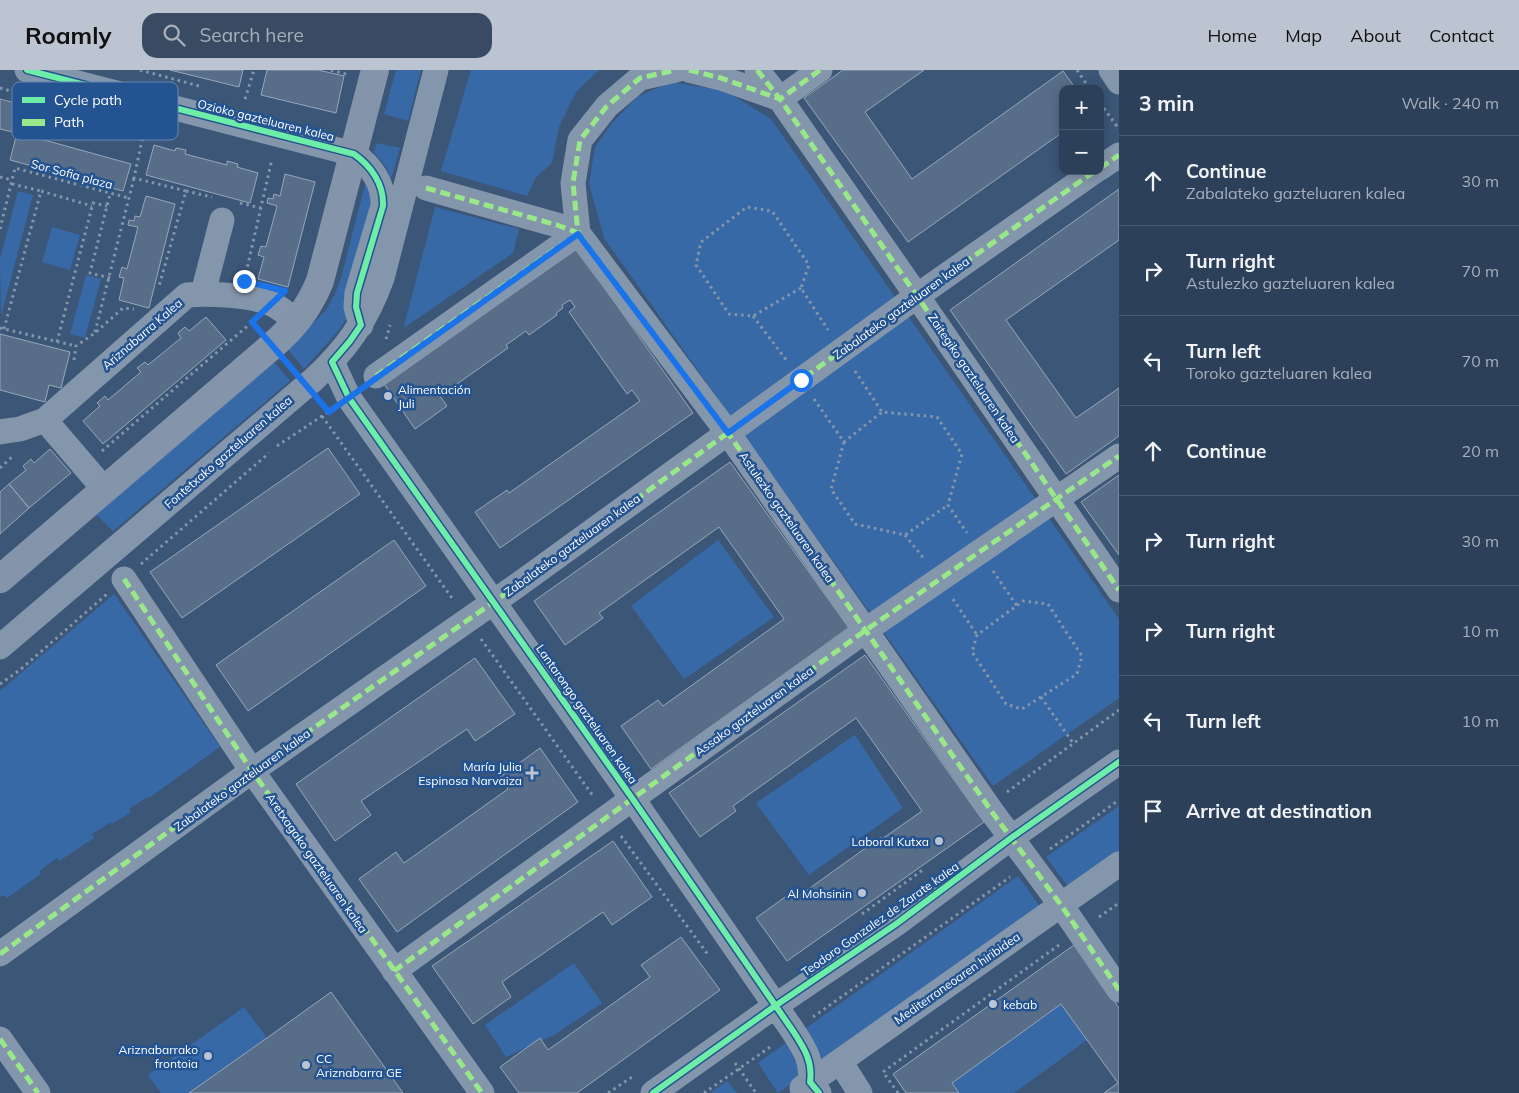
<!DOCTYPE html>
<html lang="en">
<head>
<meta charset="utf-8">
<style>
	body { margin:0; font-family:Mulish,sans-serif; background:#394b63; color:#f1f3f6 }
	.controls { position:absolute; right:15px; top:15px; display:grid; overflow:hidden; border-radius:10px; box-shadow:0 2px 12px #0003 }
	.controls button { width:45px; height:45px; display:grid; place-items:center; padding:0; border:0; border-bottom:1px solid #485970; background:#2d405a; color:#f1f3f6; font:25px sans-serif }
	.stop { position:absolute; width:15px; height:15px; margin:-11px; border:4px solid #1a73e8; border-radius:50%; background:#fff }
	.stop.end { background:#1a73e8; border-color:#fff; box-shadow:0 1px 5px #0008 }
	.list { margin:0; padding:0; list-style:none }
	h2 { display:flex; justify-content:space-between; align-items:center; height:65px; margin:0; padding:0 20px; font-size:21px }
	h2 small { font-size:16px; font-weight:400; color:#a7afbb }
	.list li { display:grid; grid-template-columns:32px 1fr auto; gap:15px; align-items:center; box-sizing:border-box; height:90px; padding:0 20px; border-top:1px solid #485970 }
	.list b { display:block; font-size:19px; white-space:nowrap }
	.list p { margin:0; font-size:16px; white-space:nowrap; color:#a7afbb }
	.list em { font-size:16px; font-style:normal; color:#a7afbb }
	.icon { flex:none; width:28px; height:28px; fill:none; stroke:currentColor; stroke-width:2; stroke-linecap:round; stroke-linejoin:round }
	.map { position:relative; flex:none; width:1119px; height:1023px; overflow:hidden }
	header { display:flex; align-items:center; gap:30px; box-sizing:border-box; height:70px; padding:0 25px; background:#bbc4d0; color:#111 }
	header strong { font-size:24px }
	nav { display:flex; gap:28px; margin-inline-start:auto; font-size:18px }
	.search { width:350px; height:45px; background:#394b63; display:flex; align-items:center; gap:12px; box-sizing:border-box; padding:0 18px; border-radius:15px; color:#a7afbb; font-size:19px }
	main { display:flex }
	aside { flex:1; background:#2d405a }
	.map>svg:first-child { display:block }
</style>
</head>
<body>
<header>
<strong>Roamly</strong>
<div class="search"><svg class="icon" aria-label="search" viewBox="0 0 24 24"><circle cx="10" cy="10" r="6"/><path d="M15 15l6 6"/></svg>Search here</div>
<nav><a>Home</a><a>Map</a><a>About</a><a>Contact</a></nav>
</header>
<main>
<div class="map">
<svg width="1119" height="1023" viewBox="0 0 1119 1023">
	<rect width="100%" height="100%" fill="#3c5678"/>
	<path fill="#3869a7" d="M 396,0 L 421,0 L 408,51 L 384,44 Z
		M 471,0 L 599,0 L 576,22 L 559,57 L 552,93 L 536,107 L 527,126 L 441,101 Z
		M 671,12 L 726,21 L 771,49 L 1119,549 L 1119,628 L 993,716 L 604,168 L 589,114 L 595,77 L 613,52 L 637,27 Z
		M 377,73 L 400,78 L 391,109 L 386,97 L 374,82 Z
		M 366,111 L 373,128 L 350,243 L 339,260 L 304,299 L 288,279 L 326,240 L 335,224 L 341,208 Z
		M 18,121 L 33,125 L 1,246 L 0,189 Z
		M 435,137 L 519,159 L 513,183 L 405,257 L 404,256 Z
		M 52,157 L 80,165 L 70,200 L 42,192 Z
		M 86,205 L 101,209 L 85,268 L 70,264 Z
		M 273,291 L 290,311 L 113,461 L 95,443 Z
		M 718,470 L 774,547 L 684,609 L 631,536 Z
		M 114,524 L 220,677 L 149,728 L 147,727 L 129,739 L 131,742 L 112,754 L 111,752 L 92,764 L 94,768 L 59,791 L 57,788 L 39,801 L 41,804 L 7,828 L 4,825 L 0,827 L 0,621 Z
		M 855,665 L 903,738 L 809,805 L 756,733 Z
		M 1119,736 L 1119,784 L 1070,819 L 1046,787 Z
		M 1018,806 L 1041,838 L 824,991 L 802,961 Z
		M 574,893 L 602,933 L 554,965 L 506,987 L 485,955 Z
		M 1061,934 L 1087,970 L 1014,1023 L 959,1023 L 952,1013 Z
		M 244,937 L 267,968 L 189,1023 L 161,1023 L 148,1005 Z
		M 787,972 L 801,1002 L 795,1011 L 778,1023 L 758,993 Z
		M 727,1011 L 737,1023 L 710,1023 Z"/>
	<path fill="#586d88" stroke="#98a7b9" d="M 170,0 L 243,0 L 239,17 Z
		M 267,0 L 318,0 L 344,6 L 336,43 L 261,25 Z
		M 843,0 L 924,0 L 865,42 L 912,109 L 1063,1 L 1076,19 L 1063,19 L 1063,62 L 908,172 L 804,28 Z
		M 0,29 L 26,36 L 19,63 L 131,94 L 123,121 L 10,90 L 17,63 L 0,59 Z
		M 154,75 L 175,81 L 176,78 L 186,80 L 185,84 L 227,95 L 227,91 L 238,94 L 237,97 L 258,103 L 250,133 L 146,105 Z
		M 285,104 L 315,112 L 288,217 L 258,209 L 264,187 L 258,185 L 261,176 L 266,177 L 277,136 L 267,133 L 268,128 L 273,129 L 274,124 L 280,126 Z
		M 1119,119 L 1119,170 L 1006,250 L 1076,348 L 1119,318 L 1119,366 L 1066,404 L 950,240 Z
		M 146,126 L 175,134 L 149,238 L 119,230 L 124,208 L 119,207 L 122,197 L 127,199 L 138,157 L 128,155 L 129,150 L 134,151 L 135,146 L 140,147 Z
		M 577,179 L 693,343 L 500,478 L 475,442 L 507,420 L 509,423 L 640,331 L 632,320 L 627,324 L 569,242 L 575,237 L 570,230 L 562,235 L 563,238 L 556,243 L 557,245 L 529,265 L 526,261 L 506,275 L 508,278 L 440,326 L 447,336 L 415,359 L 384,314 Z
		M 206,247 L 226,270 L 103,374 L 83,351 L 100,336 L 97,333 L 105,326 L 108,330 L 141,302 L 137,298 L 145,292 L 148,295 L 181,268 L 178,263 L 185,257 L 189,261 Z
		M 0,264 L 70,282 L 61,318 L 49,315 L 45,332 L 0,320 Z
		M 328,378 L 360,424 L 182,548 L 150,502 Z
		M 50,379 L 71,403 L 29,438 L 9,414 L 26,400 L 23,396 L 31,389 L 34,393 Z
		M 730,392 L 849,558 L 651,699 L 621,656 L 658,630 L 663,636 L 784,549 L 719,457 L 599,543 L 603,548 L 565,575 L 534,531 Z
		M 1119,405 L 1119,485 L 1081,432 Z
		M 9,414 L 29,438 L 0,464 L 0,422 Z
		M 394,470 L 426,516 L 248,641 L 216,595 Z
		M 865,585 L 984,752 L 787,891 L 756,848 L 792,822 L 796,828 L 881,767 L 882,769 L 922,741 L 856,648 L 733,736 L 736,741 L 700,767 L 669,723 Z
		M 475,588 L 515,644 L 475,671 L 467,659 L 361,731 L 371,745 L 335,771 L 296,714 Z
		M 540,678 L 578,732 L 397,862 L 359,809 L 396,782 L 404,793 L 508,719 L 500,707 Z
		M 613,771 L 652,827 L 612,855 L 603,842 L 502,912 L 511,927 L 473,954 L 432,896 Z
		M 681,867 L 720,920 L 577,1023 L 519,1023 L 500,997 L 540,968 L 548,980 L 650,907 L 641,895 Z
		M 1074,875 L 1119,938 L 1119,1023 L 1104,1023 L 1118,1013 L 1061,934 L 952,1013 L 959,1023 L 906,1023 L 893,1004 Z
		M 331,922 L 403,1023 L 189,1023 L 267,968 Z"/>
	<g fill="none" stroke-linecap="round" stroke-linejoin="round">
		<path stroke="#8496ab" stroke-width="3" stroke-dasharray="2.5 4" stroke-linecap="butt" d="M 140,0 L 199,16
			M 331,0 L 349,5
			M 1077,0 L 1090,19
			M 0,18 L 14,22
			M 245,29 L 254,0
			M 1100,33 L 1119,59
			M 145,56 L 134,108 L 186,121 L 159,216
			M 0,107 L 12,110
			M 12,114 L 41,121
			M 186,121 L 212,127
			M 240,133 L 261,138
			M 0,159 L 15,98 L 129,128
			M 246,203 L 272,89
			M 110,208 L 90,203 L 110,124
			M 801,218 L 753,246 L 729,244 L 696,195 L 701,172 L 747,137 L 772,141 L 809,195 L 801,218 L 828,260
			M 753,246 L 787,291
			M 0,258 L 76,276
			M 4,259 L 41,121 L 92,136
			M 95,262 L 134,108
			M 386,269 L 390,255
			M 57,272 L 93,133 L 107,136
			M 74,290 L 76,276 L 95,263 L 123,238 L 134,239
			M 855,301 L 882,342 L 937,347 L 962,384 L 948,435 L 967,463
			M 814,329 L 844,372 L 882,342
			M 322,346 L 454,531
			M 844,372 L 831,419 L 855,454 L 905,465 L 948,435
			M 277,376 L 328,342
			M 102,381 L 251,253
			M 0,398 L 14,385
			M 905,465 L 925,490
			M 141,494 L 269,383
			M 993,501 L 1017,536
			M 953,529 L 977,565
			M 481,569 L 593,726
			M 0,614 L 21,599 L 107,524
			M 1041,627 L 1022,639 L 1006,634 L 972,582 L 977,565 L 1023,531 L 1048,534 L 1082,586 L 1077,604 L 1041,627 L 1073,673
			M 1007,722 L 1119,640
			M 621,766 L 709,886
			M 1050,779 L 1119,730
			M 862,844 L 924,799
			M 1099,847 L 1119,833
			M 813,947 L 1010,807
			M 735,993 L 756,1023
			M 608,1023 L 635,1005
			M 704,1023 L 773,975
			M 898,1023 L 883,1002 L 1059,875"/>
		<path stroke="#8496ab" stroke-width="25" d="M 27,0 L 354,84 C 371,96 384,114 383,136 L 357,223 L 356,237 L 361,255
			M 689,0 L 721,8 L 780,29 L 820,0
			M 757,0 L 780,29 L 917,226 L 1119,520
			M 1111,0 L 1119,12
			M 1100,98 L 1119,85
			M 426,118 L 557,155 L 578,163 L 728,363 L 992,742 L 1061,835 L 1119,920
			M 203,223 L 222,150
			M 332,292 L 349,328 L 632,728 L 793,961 C 804,978 813,991 810,1012 L 819,1023
			M 376,306 L 578,163 L 573,113 L 580,70 L 607,36 L 640,8 L 676,0
			M 45,350 L 104,419
			M 0,362 L 20,359 L 45,350 L 187,225 C 208,223 252,225 272,234 C 281,238 289,246 297,251
			M 124,509 L 252,701 L 482,1023
			M 0,577 L 313,310 C 346,280 367,250 382,208 L 436,0
			M 0,884 L 252,701 L 515,517 L 917,226 L 1095,101
			M 394,901 L 866,560 L 1119,386
			M 0,969 L 38,1023
			M 840,991 L 860,1023
			M 802,1018 L 1119,794
			M 653,1023 L 775,936 L 896,854 L 1011,768 L 1119,692"/>
		<path stroke="#8394ab" stroke-width="28" d="M 0,509 L 272,276 C 294,257 309,238 320,211 L 375,0"/>
		<path stroke="#98e88a" stroke-width="5" stroke-dasharray="10 5" stroke-linecap="butt" d="M 689,0 L 721,8 L 780,29 L 820,0
			M 757,0 L 780,29 L 917,226 L 1119,520
			M 1100,98 L 1119,85
			M 426,118 L 557,155 L 578,163 L 728,363 L 992,742 L 1061,835 L 1119,920
			M 376,306 L 578,163 L 573,113 L 580,70 L 607,36 L 640,8 L 676,0
			M 124,509 L 252,701 L 482,1023
			M 0,884 L 252,701 L 515,517 L 917,226 L 1095,101
			M 394,901 L 866,560 L 1119,386
			M 0,969 L 38,1023"/>
		<defs>
			<path id="cycleway" d="M 27,0 L 354,84 C 371,96 384,114 383,136 L 357,223 L 356,237 L 361,255 L 350,271 L 332,292 L 349,328 L 632,728 L 793,961 C 804,978 813,991 810,1012 L 819,1023
				M 653,1023 L 775,936 L 896,854 L 1011,768 L 1119,692"/>
		</defs>
		<use href="#cycleway" stroke="#235391" stroke-width="9"/>
		<use href="#cycleway" stroke="#6deda7" stroke-width="6"/>
	</g>
	<g fill="none" stroke-linecap="round" stroke-linejoin="round">
		<path stroke="#1a73e8" stroke-width="6" d="M 244,211 L 285,221 L 252,252 L 329,342 L 578,164 L 728,363 L 801,310"/>
	</g>
	<g fill="#bbc4d0" stroke="#235391" stroke-width="2">
		<circle cx="388" cy="326" r="5"/>
		<path d="M529.5 695.5h5v5h5v5h-5v5h-5v-5h-5v-5h5z"/>
		<circle cx="939" cy="771" r="5"/>
		<circle cx="862" cy="823" r="5"/>
		<circle cx="993" cy="934" r="5"/>
		<circle cx="208" cy="986" r="5"/>
		<circle cx="306" cy="995" r="5"/>
	</g>
	<g text-anchor="middle" dominant-baseline="central" stroke-width="5" stroke-linejoin="round" paint-order="stroke">
		<g font-size="12" fill="#fff" stroke="#235391">
			<text transform="translate(266 50) rotate(14)">Ozioko gazteluaren kalea</text>
			<text transform="translate(72 104) rotate(15)">Sor Sofia plaza</text>
			<text transform="translate(901 238) rotate(-36)">Zabalateko gazteluaren kalea</text>
			<text transform="translate(142 264) rotate(-41)">Ariznabarra Kalea</text>
			<text transform="translate(974 308) rotate(56)">Zaitegiko gazteluaren kalea</text>
			<text transform="translate(228 382) rotate(-41)">Fontetxako gazteluaren kalea</text>
			<text transform="translate(787 447) rotate(55)">Astulezko gazteluaren kalea</text>
			<text transform="translate(572 475) rotate(-36)">Zabalateko gazteluaren kalea</text>
			<text transform="translate(754 641) rotate(-36)">Assako gazteluaren kalea</text>
			<text transform="translate(587 644) rotate(55)">Lantarongo gazteluaren kalea</text>
			<text transform="translate(242 710) rotate(-36)">Zabalateko gazteluaren kalea</text>
			<text transform="translate(317 793) rotate(55)">Aretxagako gazteluaren kalea</text>
			<text transform="translate(880 849) rotate(-35)">Teodoro Gonzalez de Zarate kalea</text>
			<text transform="translate(957 908) rotate(-35)">Mediterraneoaren hiribidea</text>
		</g>
		<g font-size="12" fill="#fff" stroke="#235391" text-anchor="end">
			<text x="398" y="319" text-anchor="start">Alimentación<tspan x="398" dy="14">Juli</tspan></text>
			<text x="522" y="696">María Julia<tspan x="522" dy="14">Espinosa Narvaiza</tspan></text>
			<text x="929" y="771">Laboral Kutxa</text>
			<text x="852" y="823">Al Mohsinin</text>
			<text x="1003" y="934" text-anchor="start">kebab</text>
			<text x="198" y="979">Ariznabarrako<tspan x="198" dy="14">frontoia</tspan></text>
			<text x="316" y="988" text-anchor="start">CC<tspan x="316" dy="14">Ariznabarra GE</tspan></text>
		</g>
	</g>
	<rect x="12" y="12" width="166" height="58" rx="8" fill="#235391" stroke="#6587b2" stroke-width="1"/>
	<rect x="22" y="27" width="23" height="6" fill="#6deda7"/>
	<rect x="22" y="49" width="23" height="7" fill="#98e88a"/>
	<g font-size="14" fill="#fff">
		<text x="54" y="35">Cycle path</text>
		<text x="54" y="57">Path</text>
	</g>
</svg>
<div class="controls">
<button>+</button>
<button>−</button>
</div>
<div class="stop" style="left:801px;top:310px"></div>
<div class="stop end" style="left:244px;top:211px"></div>
</div>
<aside>
<h2>3 min<small>Walk · 240 m</small></h2>
<ul class="list">
<li><svg class="icon" aria-label="ahead" viewBox="0 0 24 24"><path d="M12 20V5M6 11l6-6 6 6"/></svg><div><b>Continue</b><p>Zabalateko gazteluaren kalea</p></div><em>30 m</em></li>
<li><svg class="icon" aria-label="right" viewBox="0 0 24 24"><path d="M7 20v-9h11M14 6l5 5-5 5"/></svg><div><b>Turn right</b><p>Astulezko gazteluaren kalea</p></div><em>70 m</em></li>
<li><svg class="icon" aria-label="left" viewBox="0 0 24 24"><path d="M17 20v-9H6M10 6l-5 5 5 5"/></svg><div><b>Turn left</b><p>Toroko gazteluaren kalea</p></div><em>70 m</em></li>
<li><svg class="icon" aria-label="ahead" viewBox="0 0 24 24"><path d="M12 20V5M6 11l6-6 6 6"/></svg><div><b>Continue</b></div><em>20 m</em></li>
<li><svg class="icon" aria-label="right" viewBox="0 0 24 24"><path d="M7 20v-9h11M14 6l5 5-5 5"/></svg><div><b>Turn right</b></div><em>30 m</em></li>
<li><svg class="icon" aria-label="right" viewBox="0 0 24 24"><path d="M7 20v-9h11M14 6l5 5-5 5"/></svg><div><b>Turn right</b></div><em>10 m</em></li>
<li><svg class="icon" aria-label="left" viewBox="0 0 24 24"><path d="M17 20v-9H6M10 6l-5 5 5 5"/></svg><div><b>Turn left</b></div><em>10 m</em></li>
<li><svg class="icon" aria-label="arrive" viewBox="0 0 24 24"><path d="M6 21V4h12l-3 4 3 4H6"/></svg><div><b>Arrive at destination</b></div></li>
</ul>
</aside>
</main>
</body>
</html>
